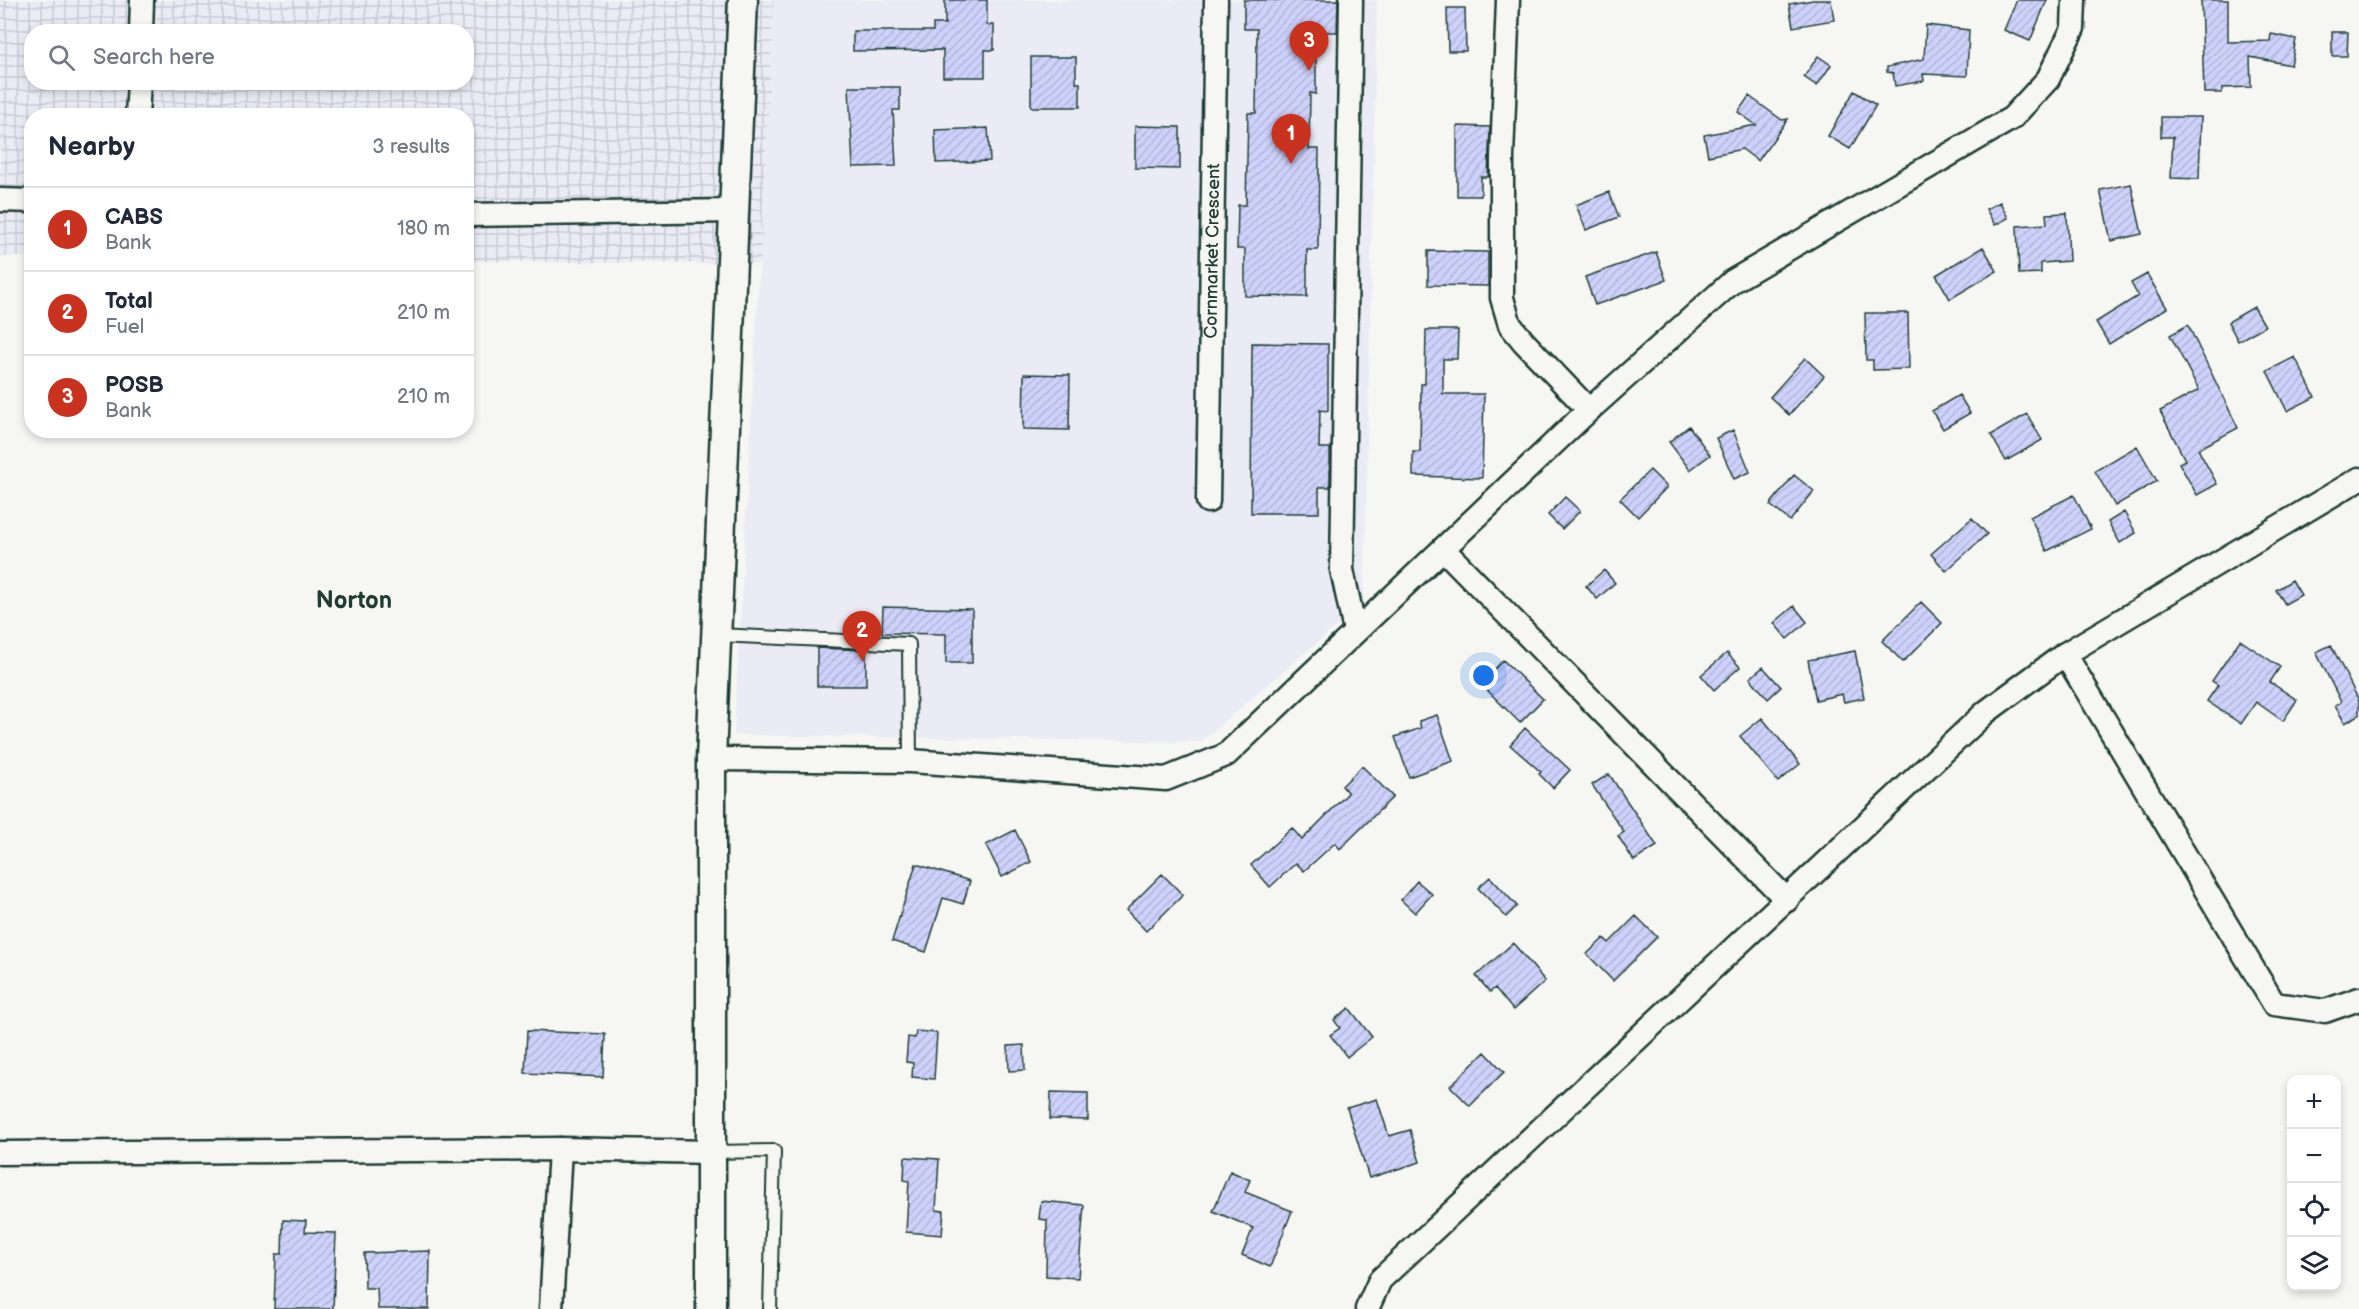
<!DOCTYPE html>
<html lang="en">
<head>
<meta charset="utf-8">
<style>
	body { margin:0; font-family:"Balsamiq Sans",sans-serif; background:#f6f6f7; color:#1f2937 }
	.controls { position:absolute; right:18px; bottom:18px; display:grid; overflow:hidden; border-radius:12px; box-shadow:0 3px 9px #0003 }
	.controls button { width:54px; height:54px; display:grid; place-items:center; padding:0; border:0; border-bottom:2px solid #e0e1e3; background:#fff; color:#1f2937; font:30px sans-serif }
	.you { position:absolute; left:1484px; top:676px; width:21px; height:21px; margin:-15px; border:4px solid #fff; border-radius:50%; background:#1a73e8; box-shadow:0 0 0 9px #1a73e833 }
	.badge { display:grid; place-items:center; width:39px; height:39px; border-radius:50%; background:#c8321e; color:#fff; font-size:20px; font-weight:700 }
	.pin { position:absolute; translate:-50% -50px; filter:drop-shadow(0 2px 3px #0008) }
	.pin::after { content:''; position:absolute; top:32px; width:21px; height:18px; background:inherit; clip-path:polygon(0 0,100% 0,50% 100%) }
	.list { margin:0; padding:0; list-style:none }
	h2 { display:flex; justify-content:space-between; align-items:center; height:78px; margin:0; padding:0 24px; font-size:26px }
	h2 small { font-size:20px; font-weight:400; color:#747a83 }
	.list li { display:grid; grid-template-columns:39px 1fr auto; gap:18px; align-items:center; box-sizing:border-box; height:84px; padding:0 24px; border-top:2px solid #e0e1e3 }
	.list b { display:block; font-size:22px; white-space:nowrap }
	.list p { margin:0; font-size:20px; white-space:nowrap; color:#747a83 }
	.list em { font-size:20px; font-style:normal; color:#747a83 }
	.icon { flex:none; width:33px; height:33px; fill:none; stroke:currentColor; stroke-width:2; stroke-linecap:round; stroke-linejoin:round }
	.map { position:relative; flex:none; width:2359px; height:1309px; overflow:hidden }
	.search { position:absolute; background:#fff; box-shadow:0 3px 9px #0003; left:24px; top:24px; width:450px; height:66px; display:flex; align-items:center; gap:15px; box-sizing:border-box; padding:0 21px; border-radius:24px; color:#747a83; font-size:22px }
	.panel { position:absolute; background:#fff; box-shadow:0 3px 9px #0003; left:24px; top:108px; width:450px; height:330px; border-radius:24px }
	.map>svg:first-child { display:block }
</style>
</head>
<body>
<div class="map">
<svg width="2359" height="1309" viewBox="0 0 2359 1309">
	<defs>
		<pattern id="industrial-grid" width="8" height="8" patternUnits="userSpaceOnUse" patternTransform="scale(1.5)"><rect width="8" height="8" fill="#eaebf5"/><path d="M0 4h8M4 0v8" fill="none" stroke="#c8cad3"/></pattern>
		<pattern id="building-hatch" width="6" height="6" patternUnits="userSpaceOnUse" patternTransform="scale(1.5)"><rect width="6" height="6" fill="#ced2fb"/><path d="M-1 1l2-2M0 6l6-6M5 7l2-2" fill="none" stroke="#b0b5d8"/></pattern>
	</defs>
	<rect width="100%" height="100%" fill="#f6f6f2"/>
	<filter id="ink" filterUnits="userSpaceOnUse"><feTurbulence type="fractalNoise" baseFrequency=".0167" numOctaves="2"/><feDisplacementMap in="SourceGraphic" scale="12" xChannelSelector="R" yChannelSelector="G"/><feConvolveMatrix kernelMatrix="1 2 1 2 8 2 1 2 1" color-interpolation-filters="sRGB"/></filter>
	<g filter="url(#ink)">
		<path fill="#eaebf5" d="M 774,0 L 1377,0 L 1364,603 L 1200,742 L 734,735 Z"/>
		<path fill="url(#industrial-grid)" fill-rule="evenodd" d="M 0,0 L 774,0 L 760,264 L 467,261 L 466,116 L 32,116 L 31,257 L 0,257 ZM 32,32 L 466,32 L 466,82 L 32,82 Z"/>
		<path fill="url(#building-hatch)" stroke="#1f3d34" stroke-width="1.5" d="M 945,0 L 987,0 L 987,25 L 994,25 L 994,50 L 985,50 L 985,77 L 943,77 L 943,50 L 853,51 L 853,31 L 933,31 L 933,24 L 945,24 Z
			M 1244,0 L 1338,0 L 1337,32 L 1316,32 L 1316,94 L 1310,93 L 1309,149 L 1319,149 L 1318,250 L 1307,250 L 1307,297 L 1245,296 L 1245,249 L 1237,249 L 1238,205 L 1246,205 L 1248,113 L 1256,113 L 1257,29 L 1244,29 Z
			M 1813,0 L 1831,0 L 1834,20 L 1793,27 L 1789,4 Z
			M 2017,0 L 2047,0 L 2030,41 L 2004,30 Z
			M 2201,0 L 2228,0 L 2228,42 L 2270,41 L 2271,34 L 2296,39 L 2291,65 L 2250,57 L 2251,87 L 2222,88 L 2222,93 L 2204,93 Z
			M 1447,8 L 1465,8 L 1466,51 L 1448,51 Z
			M 1926,25 L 1969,30 L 1967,76 L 1923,74 L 1924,81 L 1895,86 L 1893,73 L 1887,72 L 1887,67 L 1924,59 Z
			M 2332,32 L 2348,32 L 2347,56 L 2332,56 Z
			M 1818,56 L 1831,65 L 1817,86 L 1804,77 Z
			M 1031,57 L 1076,57 L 1076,83 L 1080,83 L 1080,107 L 1031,107 Z
			M 849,87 L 900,87 L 900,110 L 893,110 L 896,166 L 853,167 Z
			M 1854,91 L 1876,105 L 1850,149 L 1828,136 Z
			M 1749,96 L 1782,120 L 1788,119 L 1758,161 L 1742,149 L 1708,156 L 1704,135 L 1756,125 L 1738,112 Z
			M 2161,117 L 2201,117 L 2199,179 L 2171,178 L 2173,137 L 2161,137 Z
			M 1135,126 L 1180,127 L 1180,169 L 1135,168 Z
			M 1457,126 L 1490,127 L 1488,177 L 1481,177 L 1481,196 L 1457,196 Z
			M 988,128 L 990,161 L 936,163 L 935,130 Z
			M 2131,184 L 2142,234 L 2111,241 L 2100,190 Z
			M 1609,192 L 1619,217 L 1586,230 L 1576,205 Z
			M 2000,202 L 2008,218 L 1995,225 L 1986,209 Z
			M 2067,213 L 2069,261 L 2041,263 L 2041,273 L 2019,274 L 2017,226 L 2047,224 L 2046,214 Z
			M 1983,247 L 1997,271 L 1950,299 L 1936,275 Z
			M 1428,251 L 1488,252 L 1488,286 L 1428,285 Z
			M 1656,252 L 1666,280 L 1595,305 L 1585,277 Z
			M 2147,274 L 2167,308 L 2109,344 L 2096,322 L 2138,296 L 2131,283 Z
			M 2254,307 L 2265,326 L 2238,341 L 2228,322 Z
			M 1865,313 L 1908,313 L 1909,369 L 1873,370 L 1873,360 L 1866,360 Z
			M 2188,325 L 2238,428 L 2198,449 L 2217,484 L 2197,495 L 2179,463 L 2185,460 L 2160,411 L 2199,390 L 2170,335 Z
			M 1426,330 L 1458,330 L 1457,359 L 1443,359 L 1443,394 L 1484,394 L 1482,478 L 1413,476 L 1413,452 L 1420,452 L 1421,384 L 1425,384 Z
			M 1252,343 L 1328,344 L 1328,411 L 1320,410 L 1319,448 L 1330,448 L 1330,487 L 1319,487 L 1319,513 L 1251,513 Z
			M 2295,357 L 2315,397 L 2287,411 L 2267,371 Z
			M 1805,358 L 1824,376 L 1789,415 L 1770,397 Z
			M 1024,374 L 1070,375 L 1069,430 L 1023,429 Z
			M 1959,395 L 1970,413 L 1943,429 L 1932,411 Z
			M 2027,414 L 2042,440 L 2006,461 L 1991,435 Z
			M 1689,426 L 1710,455 L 1690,470 L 1669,442 Z
			M 1733,430 L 1750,472 L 1734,479 L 1716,438 Z
			M 2137,446 L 2157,481 L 2115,506 L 2095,471 Z
			M 1650,470 L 1667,487 L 1638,517 L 1620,499 Z
			M 1794,475 L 1814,491 L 1790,521 L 1770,505 Z
			M 2074,495 L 2091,529 L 2047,551 L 2030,517 Z
			M 1565,497 L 1580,511 L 1562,529 L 1548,515 Z
			M 2124,512 L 2136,533 L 2120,543 L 2108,522 Z
			M 1972,518 L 1987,534 L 1946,571 L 1931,554 Z
			M 1604,570 L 1615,583 L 1597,599 L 1586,586 Z
			M 2292,580 L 2301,595 L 2285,604 L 2276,590 Z
			M 1921,602 L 1942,623 L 1903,662 L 1882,641 Z
			M 1794,606 L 1807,622 L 1787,639 L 1774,623 Z
			M 883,607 L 972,609 L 972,663 L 946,663 L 946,634 L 882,633 Z
			M 2240,640 L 2280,667 L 2270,682 L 2297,700 L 2283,721 L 2256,702 L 2241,724 L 2207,701 L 2218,685 L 2212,681 Z
			M 2331,645 L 2359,701 L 2359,715 L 2345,723 L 2335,706 L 2341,702 L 2316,652 Z
			M 817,648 L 866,650 L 866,686 L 817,686 Z
			M 1855,651 L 1864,698 L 1844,702 L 1842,694 L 1816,700 L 1808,660 Z
			M 1727,653 L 1740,667 L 1714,690 L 1701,675 Z
			M 1503,660 L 1543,699 L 1520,723 L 1481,684 Z
			M 1763,667 L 1781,687 L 1768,699 L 1750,678 Z
			M 1437,715 L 1453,761 L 1409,777 L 1395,737 L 1421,728 L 1419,721 Z
			M 1762,718 L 1800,764 L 1778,782 L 1740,736 Z
			M 1525,728 L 1570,770 L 1553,788 L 1539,774 L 1541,772 L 1510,745 Z
			M 1362,766 L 1393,797 L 1340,849 L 1335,843 L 1304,871 L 1296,863 L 1270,887 L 1251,865 L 1292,828 L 1302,840 L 1348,793 L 1342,786 Z
			M 1609,774 L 1657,846 L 1634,861 L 1618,836 L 1624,832 L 1592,785 Z
			M 1015,830 L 1031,862 L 1002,877 L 986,845 Z
			M 916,864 L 970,881 L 963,904 L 943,898 L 926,952 L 892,941 Z
			M 1162,874 L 1183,895 L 1146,931 L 1126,910 Z
			M 1490,877 L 1517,906 L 1506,917 L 1478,888 Z
			M 1417,881 L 1432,894 L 1415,913 L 1401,900 Z
			M 1636,916 L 1657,937 L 1613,981 L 1587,954 L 1604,938 L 1609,943 Z
			M 1513,943 L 1545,981 L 1513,1010 L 1495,988 L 1490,992 L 1476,976 Z
			M 1349,1008 L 1372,1037 L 1347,1057 L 1330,1035 L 1340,1028 L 1334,1020 Z
			M 527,1031 L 605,1034 L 603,1077 L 525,1073 Z
			M 916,1031 L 937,1033 L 934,1079 L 912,1077 L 913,1063 L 906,1062 L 908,1037 L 915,1038 Z
			M 1024,1045 L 1025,1070 L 1009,1071 L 1008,1046 Z
			M 1485,1052 L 1504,1072 L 1470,1106 L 1450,1086 Z
			M 1051,1092 L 1088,1093 L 1088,1120 L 1050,1119 Z
			M 1377,1099 L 1389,1136 L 1410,1130 L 1420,1162 L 1369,1178 L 1347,1108 Z
			M 905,1157 L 939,1159 L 936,1210 L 944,1211 L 942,1235 L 906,1232 L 909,1181 L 904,1180 Z
			M 1230,1171 L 1250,1180 L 1245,1192 L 1292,1211 L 1270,1267 L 1242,1255 L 1253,1228 L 1213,1211 Z
			M 1041,1201 L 1084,1205 L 1078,1278 L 1046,1276 L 1047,1220 L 1039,1219 Z
			M 283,1220 L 306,1221 L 305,1232 L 336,1233 L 333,1309 L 274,1309 L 276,1254 L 282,1254 Z
			M 430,1251 L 429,1309 L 378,1309 L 377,1288 L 365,1288 L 364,1253 Z"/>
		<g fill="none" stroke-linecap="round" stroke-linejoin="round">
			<defs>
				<path id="service" d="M 718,635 L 909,644 L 910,761
					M 711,1152 L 774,1151 L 770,1309"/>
				<g id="minor">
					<path d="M 1351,0 L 1342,570 L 1355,631"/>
					<path d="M 1508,0 L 1502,157 L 1502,298 L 1510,325 L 1524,342 L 1589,410"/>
					<path d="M 141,32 L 142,0"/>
					<path d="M 137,116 L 139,82"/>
					<path d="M 0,200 L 32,201"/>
					<path d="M 466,215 L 734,211"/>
					<path id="s1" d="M 1208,501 L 1216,0"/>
					<path d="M 1443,549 L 1787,900"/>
					<path d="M 2065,654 L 2274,1004 L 2325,1011 L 2359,999"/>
					<path d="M 711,759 L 910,761 L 1166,779 L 1226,755 L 1589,410 L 1733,281 L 2012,118 L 2048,79 L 2073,28 L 2074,0"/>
					<path d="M 0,1153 L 560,1149 L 711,1152"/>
					<path d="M 551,1309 L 560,1149"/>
					<path d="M 1367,1309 L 1380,1280 L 1986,712 L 2065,654 L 2359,479"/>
				</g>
				<path id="tertiary" d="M 711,1309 L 711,759 L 743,0"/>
			</defs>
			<use href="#service" stroke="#1f3d34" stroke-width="16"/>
			<use href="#minor" stroke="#1f3d34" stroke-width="27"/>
			<use href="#tertiary" stroke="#1f3d34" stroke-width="33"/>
			<use href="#service" stroke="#f6f6f2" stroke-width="12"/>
			<use href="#minor" stroke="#f6f6f2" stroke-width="22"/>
			<use href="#tertiary" stroke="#f6f6f2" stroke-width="28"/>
		</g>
	</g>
	<g text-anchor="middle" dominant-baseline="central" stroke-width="5" stroke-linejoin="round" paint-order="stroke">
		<g font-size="18" fill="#1f3d34" stroke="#f6f6f2">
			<text stroke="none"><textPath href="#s1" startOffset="250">Cornmarket Crescent</textPath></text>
		</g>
		<g font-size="24" font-weight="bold" fill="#1f3d34" stroke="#f6f6f2">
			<text x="354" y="600">Norton</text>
		</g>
	</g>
</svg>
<div class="controls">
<button>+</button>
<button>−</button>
<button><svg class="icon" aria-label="locate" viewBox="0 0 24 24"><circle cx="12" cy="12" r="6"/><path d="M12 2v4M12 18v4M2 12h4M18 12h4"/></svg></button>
<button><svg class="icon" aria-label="layers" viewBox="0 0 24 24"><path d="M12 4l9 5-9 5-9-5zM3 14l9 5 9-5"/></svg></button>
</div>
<div class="you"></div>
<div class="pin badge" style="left:1291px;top:164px">1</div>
<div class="pin badge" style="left:862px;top:661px">2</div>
<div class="pin badge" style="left:1309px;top:71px">3</div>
<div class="search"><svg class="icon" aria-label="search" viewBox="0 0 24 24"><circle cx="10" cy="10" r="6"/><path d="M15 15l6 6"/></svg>Search here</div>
<section class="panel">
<h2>Nearby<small>3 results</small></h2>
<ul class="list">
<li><span class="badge">1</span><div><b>CABS</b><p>Bank</p></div><em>180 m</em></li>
<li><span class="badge">2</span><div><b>Total</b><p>Fuel</p></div><em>210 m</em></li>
<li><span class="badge">3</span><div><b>POSB</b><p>Bank</p></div><em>210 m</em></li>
</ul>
</section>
</div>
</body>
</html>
